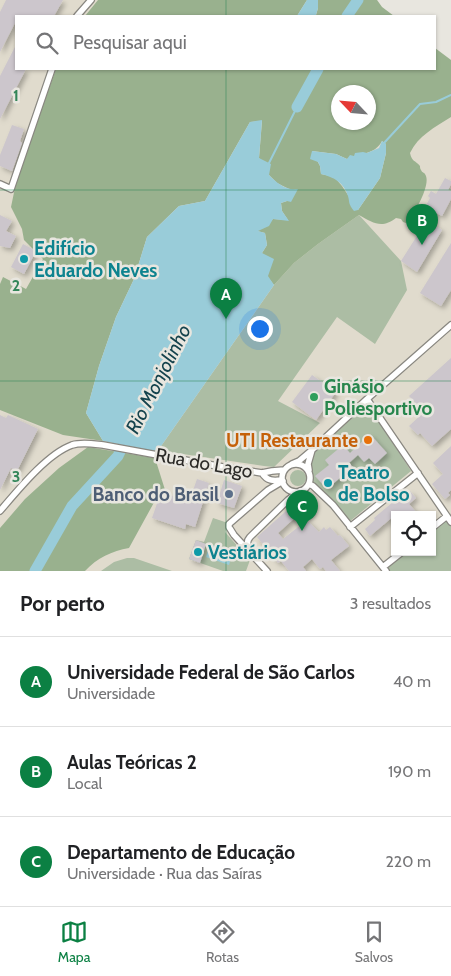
<!DOCTYPE html>
<html lang="pt">
<head>
<meta charset="utf-8">
<style>
	body { margin:0; font-family:Cabin,sans-serif; background:#f2f2f2; color:#202124 }
	.controls { position:absolute; right:15px; bottom:15px; display:grid; overflow:hidden; border-radius:0px; box-shadow:0 1px 4px #0004 }
	.controls button { width:45px; height:45px; display:grid; place-items:center; padding:0; border:0; border-bottom:1px solid #e0e0e0; background:#fff; color:#202124; font:25px sans-serif }
	.compass { position:absolute; left:331px; top:85px; width:45px; height:45px; border-radius:50%; background:#fff; box-shadow:0 1px 4px #0004; rotate:296deg }
	.you { position:absolute; left:259px; top:328px; width:18px; height:18px; margin:-12px; border:4px solid #fff; border-radius:50%; background:#1a73e8; box-shadow:0 0 0 8px #1a73e833 }
	.badge { display:grid; place-items:center; width:32px; height:32px; border-radius:50%; background:#0b8043; color:#fff; font-size:16px; font-weight:700 }
	.pin { position:absolute; translate:-50% -41px; filter:drop-shadow(0 1px 2px #0008) }
	.pin::after { content:''; position:absolute; top:26px; width:18px; height:15px; background:inherit; clip-path:polygon(0 0,100% 0,50% 100%) }
	.list { margin:0; padding:0; list-style:none }
	h2 { display:flex; justify-content:space-between; align-items:center; height:65px; margin:0; padding:0 20px; font-size:21px }
	h2 small { font-size:16px; font-weight:400; color:#757577 }
	.list li { display:grid; grid-template-columns:32px 1fr auto; gap:15px; align-items:center; box-sizing:border-box; height:90px; padding:0 20px; border-top:1px solid #e0e0e0 }
	.list b { display:block; font-size:19px; white-space:nowrap }
	.list p { margin:0; font-size:16px; white-space:nowrap; color:#757577 }
	.list em { font-size:16px; font-style:normal; color:#757577 }
	.icon { flex:none; width:28px; height:28px; fill:none; stroke:currentColor; stroke-width:2; stroke-linecap:round; stroke-linejoin:round }
	.map { position:relative; flex:none; width:451px; height:571px; overflow:hidden }
	.search { position:absolute; background:#fff; box-shadow:0 1px 4px #0004; left:15px; right:15px; top:15px; height:55px; display:flex; align-items:center; gap:12px; box-sizing:border-box; padding:0 18px; border-radius:0px; color:#757577; font-size:19px }
	.sheet { height:335px; background:#fff }
	nav { display:flex; justify-content:space-around; align-items:center; box-sizing:border-box; height:70px; border-top:1px solid #e0e0e0; background:#fff; font-size:14px; color:#757577 }
	nav a { display:grid; justify-items:center; gap:2px }
	nav .on { color:#0b8043 }
	.map>svg:first-child { display:block }
</style>
</head>
<body>
<div class="map">
<svg width="451" height="571" viewBox="0 0 451 571">
	<defs>
		<filter id="shadow"><feDropShadow dx="3" dy="3" stdDeviation="2.5" flood-color="#0004"/></filter>
	</defs>
	<rect width="100%" height="100%" fill="#e8e6df"/>
	<path fill="#e0dbcd" fill-rule="evenodd" d="M 0,0 L 377,0 L 382,7 L 394,16 L 16,16 L 16,69 L 435,69 L 435,48 L 451,60 L 451,571 L 0,571 ZM 338,92 L 368,92 L 368,122 L 338,122 ZM 395,515 L 432,515 L 432,552 L 395,552 Z"/>
	<path fill="#acbda4" d="M 359,215 L 401,261 L 407,290 L 375,344 L 337,317 L 278,401 L 320,423 L 274,467 L 264,466 L 169,452 L 159,449 L 274,285 L 294,263 L 318,244 Z
		M 367,402 L 411,471 L 349,522 L 314,485 L 309,478 L 308,472 L 312,453 Z
		M290 478a8 8 0 1 1 16 0a8 8 0 1 1-16 0Z
		M 213,518 L 228,523 L 225,532 L 250,560 L 246,571 L 223,571 L 189,559 L 196,540 L 204,542 Z
		M 447,519 L 451,525 L 451,571 L 389,571 L 385,567 L 404,552 L 432,552 L 432,531 Z
		M 127,558 L 134,558 L 172,571 L 101,571 L 114,562 Z"/>
	<path fill="#99b18e" fill-rule="evenodd" d="M 98,0 L 307,0 L 297,16 L 85,16 Z
		M 318,0 L 377,0 L 382,7 L 394,16 L 313,16 L 316,15 L 318,8 Z
		M 435,48 L 451,60 L 451,117 C 435,127 418,136 410,153 C 412,162 415,160 420,166 C 420,167 420,169 421,170 C 423,174 424,171 426,176 C 430,187 414,215 406,223 L 403,222 L 401,219 L 396,218 C 382,229 373,223 359,215 L 318,244 L 294,263 L 274,285 L 267,276 L 262,253 L 267,245 L 265,233 L 257,231 L 273,219 L 288,220 L 282,211 L 281,203 L 287,201 L 297,189 L 291,190 L 277,183 L 269,175 L 259,158 L 262,121 L 250,122 L 205,201 L 179,206 L 147,237 L 134,279 L 116,317 L 99,366 L 86,413 L 103,441 L 63,435 L 0,410 L 0,284 L 3,277 L 26,289 L 43,259 L 24,240 L 22,229 L 11,207 L 17,178 L 56,69 L 435,69 ZM 338,92 L 368,92 L 368,122 L 338,122 ZM 382,141 L 386,144 L 386,153 L 380,178 L 358,210 L 342,186 L 336,179 L 330,176 L 321,174 L 320,166 L 312,151 L 336,154 L 347,159 C 359,153 375,155 382,141 Z
		M 88,447 L 155,458 L 166,493 L 157,497 L 129,548 C 112,551 97,558 85,571 L 0,571 L 0,528 L 25,499 L 59,468 Z"/>
	<path fill="#99ccd9" d="M 307,0 L 318,0 L 318,8 L 316,15 L 313,16 L 297,16 Z
		M 262,120 L 259,158 L 271,164 L 269,175 C 277,183 286,191 298,189 L 291,202 L 287,201 L 281,203 L 282,211 L 289,221 L 273,219 L 269,226 L 258,231 L 265,233 L 267,245 L 262,253 L 274,259 L 268,276 L 274,285 L 159,449 L 153,451 L 103,441 L 86,413 L 99,366 L 116,317 L 134,279 L 147,237 L 179,206 L 205,201 L 250,122 Z
		M 382,141 L 386,144 L 386,153 L 380,178 L 358,210 L 354,211 C 348,203 350,204 348,196 C 344,183 334,177 321,174 L 320,166 L 318,162 L 310,159 L 312,151 L 336,154 L 347,159 L 350,155 L 354,156 L 355,153 L 363,152 L 367,153 L 379,148 Z
		M 210,544 L 233,552 L 229,565 L 206,557 Z"/>
	<g fill="none" stroke-linecap="round" stroke-linejoin="round">
		<path stroke="#99ccd9" stroke-width="2" d="M 384,143 L 420,104 L 436,102 L 451,95
			M 268,165 L 297,107"/>
		<path stroke="#99ccd9" stroke-width="11" d="M 347,16 L 358,0
			M 297,107 L 318,69
			M 35,571 L 72,506 L 118,456 L 126,439"/>
	</g>
	<path fill="#ccc6cc" filter="url(#shadow)" d="M 6,0 L 63,0 L 54,16 L 16,16 L 16,21 L 0,52 L 0,12 Z
		M 16,45 L 16,69 L 26,69 L 0,119 L 0,76 Z
		M 12,125 L 24,129 L 20,141 L 22,143 L 12,171 L 0,166 L 0,155 Z
		M 445,178 L 451,181 L 451,184 L 448,190 L 451,191 L 451,199 L 442,216 L 434,212 L 430,218 L 419,212 L 423,206 L 425,207 L 430,198 L 428,196 L 431,191 L 436,194 Z
		M 0,215 L 12,221 L 6,231 L 16,236 L 10,248 L 0,246 Z
		M 427,220 L 442,230 L 417,272 L 401,261 Z
		M 451,243 L 451,290 L 441,306 L 420,293 Z
		M 23,244 L 36,251 L 24,274 L 11,267 Z
		M 451,358 L 451,429 L 432,446 L 420,433 L 418,435 L 409,426 L 424,412 L 409,396 Z
		M 312,375 L 336,392 L 316,420 L 292,402 Z
		M 0,415 L 6,418 L 8,415 L 38,429 L 17,471 L 11,468 L 0,490 Z
		M 370,434 L 387,453 L 375,464 L 369,458 L 364,462 L 358,455 L 349,463 L 354,468 L 342,478 L 341,477 L 327,489 L 315,476 L 329,465 L 325,460 L 343,445 L 350,453 Z
		M 451,446 L 451,490 L 448,493 L 450,495 L 445,499 L 432,484 L 443,474 L 433,463 Z
		M 197,479 L 209,483 L 195,527 L 186,524 L 185,529 L 152,518 L 161,492 L 189,502 Z
		M 224,480 L 242,486 L 234,508 L 217,503 Z
		M 410,491 L 416,498 L 409,504 L 416,512 L 413,515 L 395,515 L 370,536 L 365,529 L 375,520 L 374,518 L 393,502 L 395,504 Z
		M 303,496 L 310,504 L 278,533 L 283,539 L 307,520 L 319,532 L 324,527 L 326,530 L 330,527 L 338,536 L 340,535 L 349,546 L 331,560 L 340,571 L 326,571 L 323,567 L 320,569 L 312,559 L 303,567 L 306,571 L 289,571 L 281,561 L 278,563 L 257,537 Z
		M 196,540 L 206,544 L 200,563 L 189,559 Z"/>
	<g fill="none" stroke-linecap="round" stroke-linejoin="round">
		<defs>
			<path id="street" d="M 77,16 L 91,0
				M 0,184 L 11,189 L 52,69
				M 367,399 L 451,522
				M 292,464 L 299,461 L 312,450 L 367,399 L 451,325
				M282 478a14 14 0 1 1 28 0a14 14 0 1 1-28 0Z
				M 309,470 L 308,464 L 312,450
				M 262,473 C 267,481 273,481 281,480
				M 309,484 L 313,486 L 333,505 L 386,571
				M 0,511 C 18,490 47,454 72,445 C 82,442 93,444 103,445 L 223,467 L 262,473 L 272,471 L 284,470
				M 350,527 L 418,473
				M 432,528 L 447,516
				M 248,549 L 247,546 L 248,540 L 250,537 L 288,500 L 300,491
				M 383,567 L 402,552
				M 267,571 L 234,535 L 229,527 L 229,524 L 268,490 L 283,481"/>
		</defs>
		<use href="#street" stroke="#898780" stroke-width="8"/>
		<use href="#street" stroke="#fff" stroke-width="5.5"/>
	</g>
	<path fill="none" stroke="#328659" stroke-width="1" stroke-opacity="0.55" d="M 226,0 L 226,16M 226,69 L 226,571M 0,190 L 451,190M 0,381 L 451,381"/>
	<g fill="#0f9aa8" stroke="#e8e6df" stroke-width="2">
		<circle cx="24" cy="259" r="5"/>
		<circle cx="328" cy="483" r="5"/>
		<circle cx="198" cy="552" r="5"/>
	</g>
	<circle fill="#2e9e5b" stroke="#e8e6df" stroke-width="2" cx="314" cy="397" r="5"/>
	<circle fill="#e8710a" stroke="#e8e6df" stroke-width="2" cx="368" cy="440" r="5"/>
	<circle fill="#5c6f8a" stroke="#e8e6df" stroke-width="2" cx="229" cy="494" r="5"/>
	<g text-anchor="middle" dominant-baseline="central" stroke-width="5" stroke-linejoin="round" paint-order="stroke">
		<g font-size="19" font-weight="bold" fill="#0d838f" stroke="#e8e6df" text-anchor="start">
			<text x="34" y="248">Edifício<tspan x="34" dy="22">Eduardo Neves</tspan></text>
			<text x="338" y="472">Teatro<tspan x="338" dy="22">de Bolso</tspan></text>
			<text x="208" y="552">Vestiários</text>
		</g>
		<g font-size="19" font-weight="bold" fill="#27864d" stroke="#e8e6df" text-anchor="start">
			<text x="324" y="386">Ginásio<tspan x="324" dy="22">Poliesportivo</tspan></text>
		</g>
		<g font-size="19" font-weight="bold" fill="#c56008" stroke="#e8e6df" text-anchor="end">
			<text x="358" y="440">UTI Restaurante</text>
		</g>
		<g font-size="19" fill="#2b2a27" stroke="#e8e6df">
			<text transform="translate(204 463) rotate(10)">Rua do Lago</text>
		</g>
		<g font-size="19" font-weight="bold" fill="#4e5e75" stroke="#e8e6df" text-anchor="end">
			<text x="219" y="494">Banco do Brasil</text>
		</g>
		<g font-size="20" font-style="italic" fill="#15434d" stroke="#e8e6df">
			<text transform="translate(158 379) rotate(-63)">Rio Monjolinho</text>
		</g>
	</g>
	<g font-size="16" text-anchor="middle" font-weight="bold" fill="#328659" stroke="#e8e6df" stroke-width="5" stroke-linejoin="round" paint-order="stroke">
		<text x="16" y="101">1</text>
		<text x="16" y="291">2</text>
		<text x="16" y="482">3</text>
	</g>
</svg>
<div class="controls">
<button><svg class="icon" aria-label="locate" viewBox="0 0 24 24"><circle cx="12" cy="12" r="6"/><path d="M12 2v4M12 18v4M2 12h4M18 12h4"/></svg></button>
</div>
<svg class="compass" viewBox="-18 -18 36 36"><path d="M0-13l5 13h-10z" fill="#e53935"/><path d="M0 13l5-13h-10z" fill="#757577"/></svg>
<div class="you"></div>
<div class="pin badge" style="left:226px;top:319px">A</div>
<div class="pin badge" style="left:422px;top:245px">B</div>
<div class="pin badge" style="left:302px;top:531px">C</div>
<div class="search"><svg class="icon" aria-label="search" viewBox="0 0 24 24"><circle cx="10" cy="10" r="6"/><path d="M15 15l6 6"/></svg>Pesquisar aqui</div>
</div>
<section class="sheet">
<h2>Por perto<small>3 resultados</small></h2>
<ul class="list">
<li><span class="badge">A</span><div><b>Universidade Federal de São Carlos</b><p>Universidade</p></div><em>40 m</em></li>
<li><span class="badge">B</span><div><b>Aulas Teóricas 2</b><p>Local</p></div><em>190 m</em></li>
<li><span class="badge">C</span><div><b>Departamento de Educação</b><p>Universidade · Rua das Saíras</p></div><em>220 m</em></li>
</ul>
</section>
<nav>
<a class="on"><svg class="icon" aria-label="map" viewBox="0 0 24 24"><path d="M3 6l6-2 6 2 6-2v14l-6 2-6-2-6 2zM9 4v14M15 6v14"/></svg>Mapa</a>
<a><svg class="icon" aria-label="directions" viewBox="0 0 24 24"><path d="M12 3l9 9-9 9-9-9zM9 14v-3h6M13 9l2 2-2 2"/></svg>Rotas</a>
<a><svg class="icon" aria-label="saved" viewBox="0 0 24 24"><path d="M7 4h10v16l-5-4-5 4z"/></svg>Salvos</a>
</nav>
</body>
</html>
